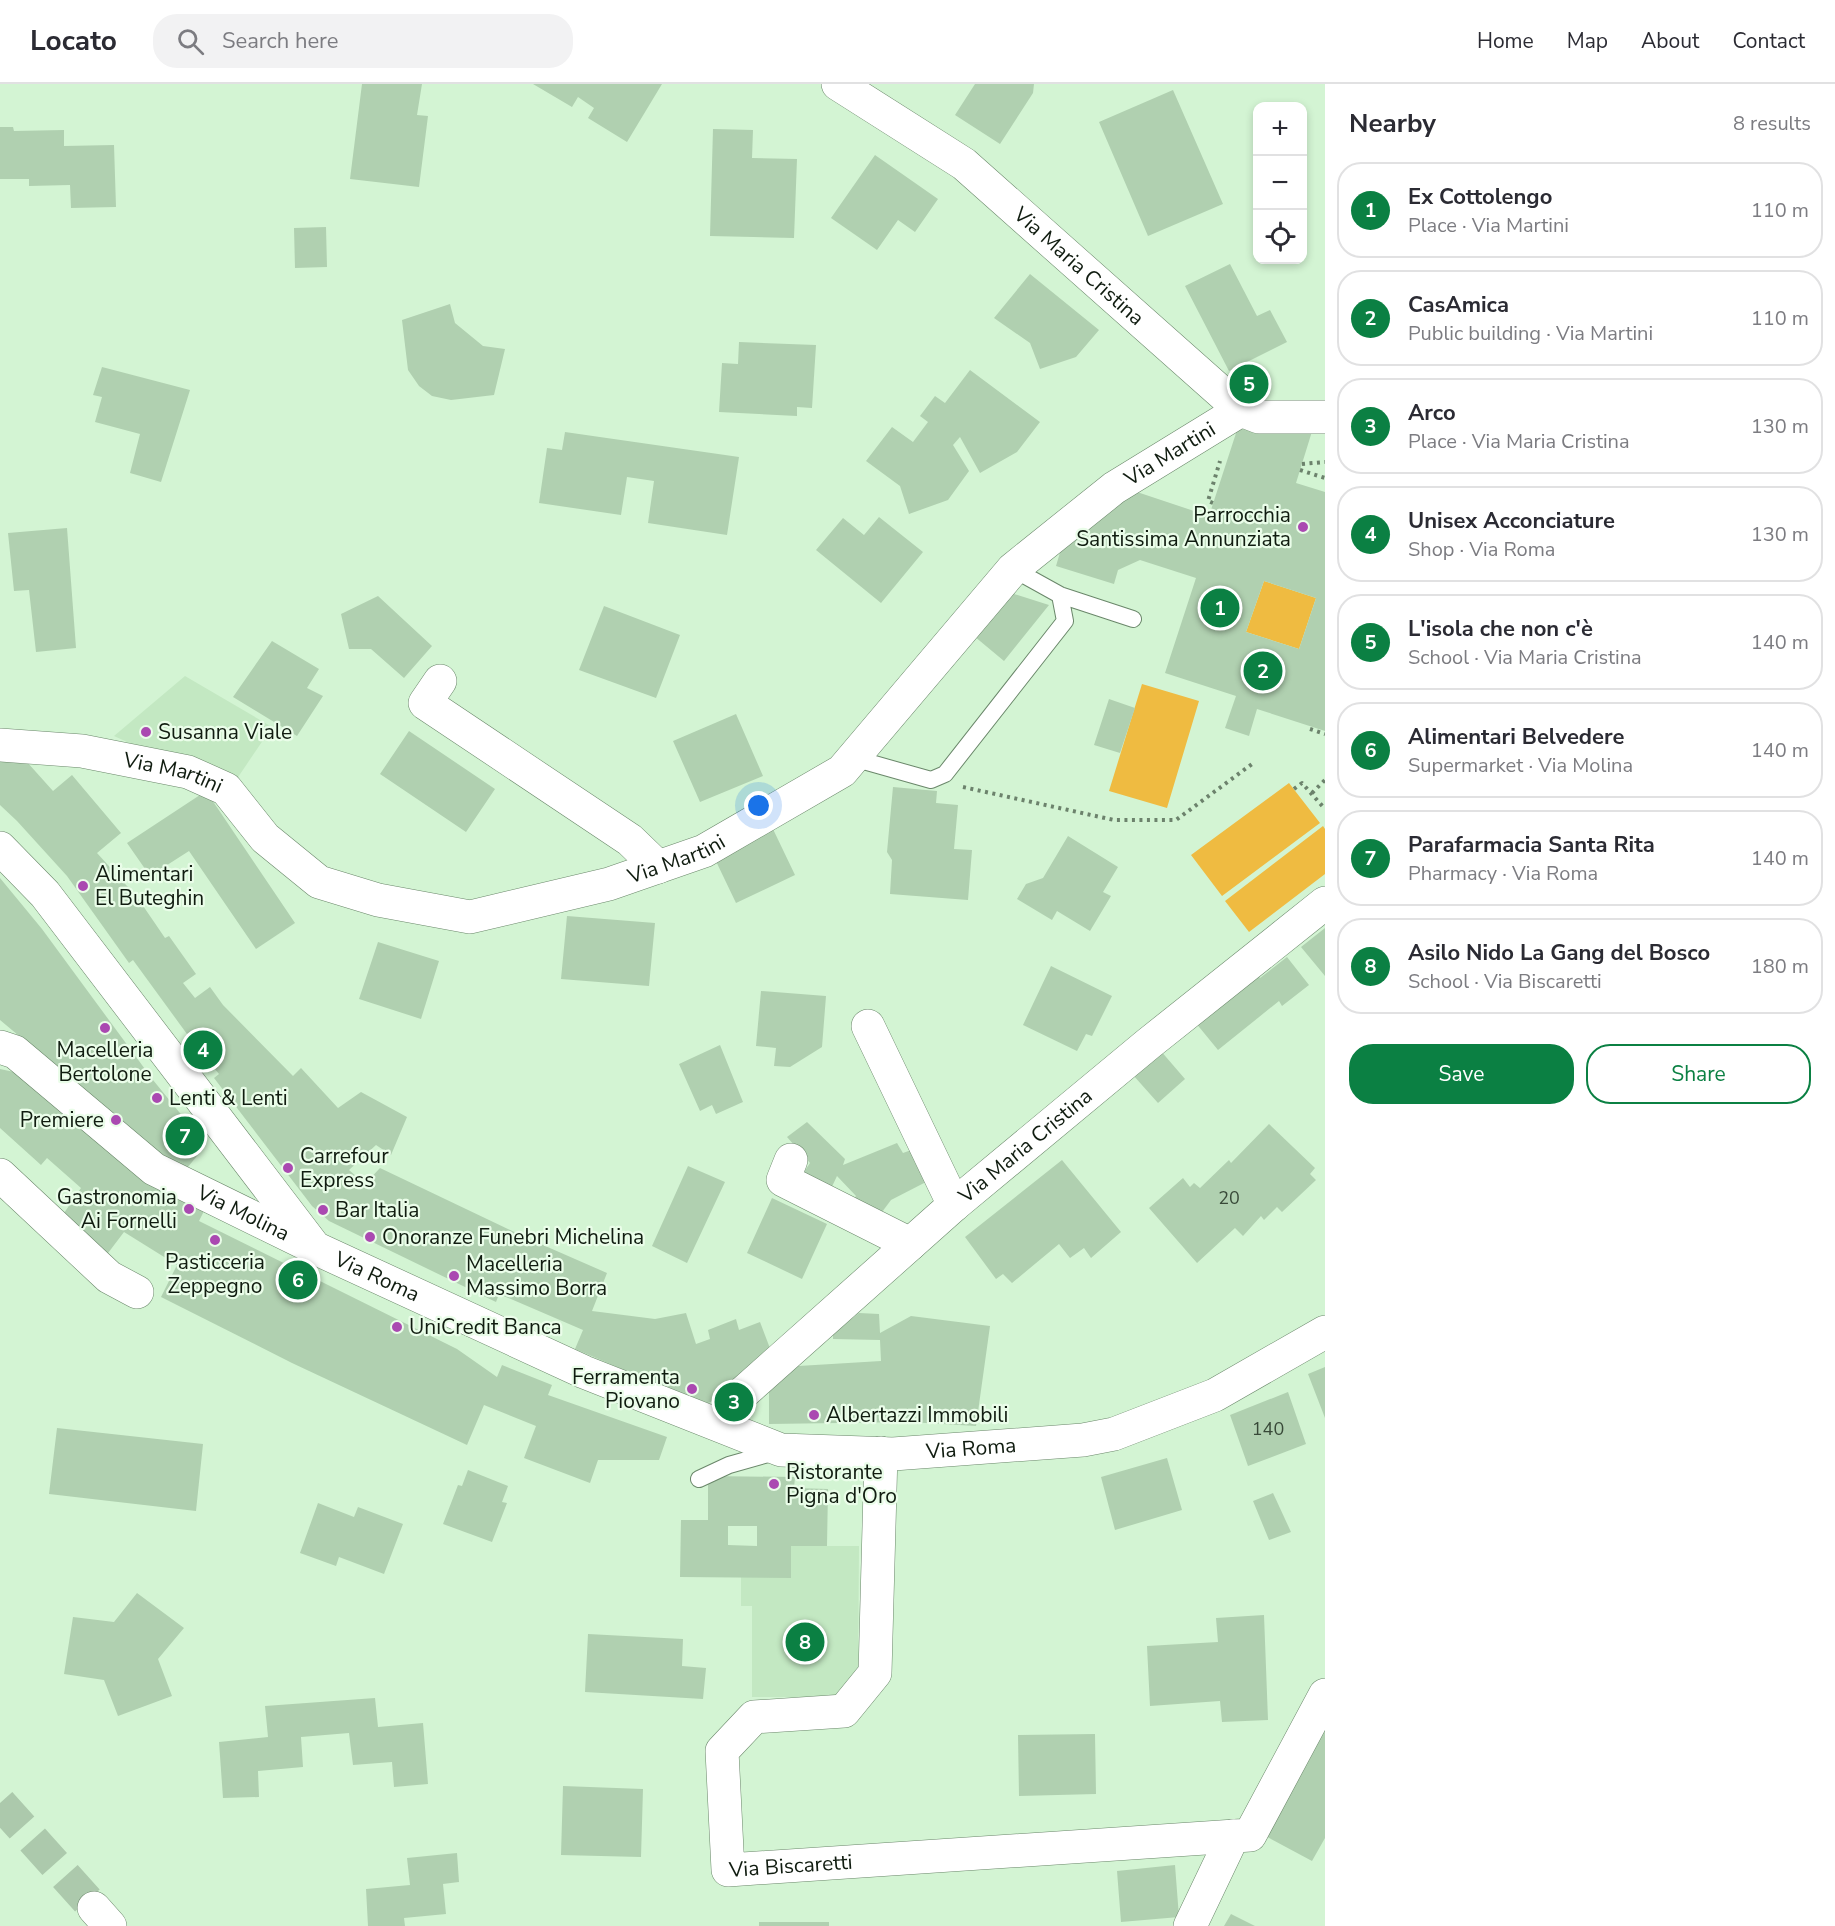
<!DOCTYPE html>
<html lang="en">
<head>
<meta charset="utf-8">
<style>
	body { margin:0; font-family:"Nunito Sans",sans-serif; background:#f2f2f3; color:#2b2b33 }
	.controls { position:absolute; right:18px; top:18px; display:grid; overflow:hidden; border-radius:12px; box-shadow:0 3px 9px #0003 }
	.controls button { width:54px; height:54px; display:grid; place-items:center; padding:0; border:0; border-bottom:2px solid #e1e1e2; background:#fff; color:#2b2b33; font:30px sans-serif }
	.you { position:absolute; left:759px; top:722px; width:21px; height:21px; margin:-15px; border:4px solid #fff; border-radius:50%; background:#1a73e8; box-shadow:0 0 0 9px #1a73e833 }
	.badge { display:grid; place-items:center; width:39px; height:39px; border-radius:50%; background:#0b8043; color:#fff; font-size:20px; font-weight:700 }
	.pin { position:absolute; translate:-50% -50%; border:3px solid #fff; box-shadow:0 2px 6px #0006 }
	.list { margin:0; padding:0; list-style:none }
	h2 { display:flex; justify-content:space-between; align-items:center; height:78px; margin:0; padding:0 24px; font-size:26px }
	h2 small { font-size:20px; font-weight:400; color:#7c7c81 }
	.list li { display:grid; grid-template-columns:39px 1fr auto; gap:18px; align-items:center; box-sizing:border-box; height:96px; margin:0 12px 12px; padding:0 12px; border:2px solid #e1e1e2; border-radius:24px }
	.list b { display:block; font-size:22px; white-space:nowrap }
	.list p { margin:0; font-size:20px; white-space:nowrap; color:#7c7c81 }
	.list em { font-size:20px; font-style:normal; color:#7c7c81 }
	.actions { display:flex; gap:12px; padding:18px 24px }
	.actions a { flex:1; padding:14px 0; border:2px solid #0b8043; border-radius:24px; text-align:center; font-size:21px; color:#0b8043 }
	.actions .main { background:#0b8043; color:#fff }
	.icon { flex:none; width:33px; height:33px; fill:none; stroke:currentColor; stroke-width:2; stroke-linecap:round; stroke-linejoin:round }
	.map { position:relative; flex:none; width:1325px; height:1842px; overflow:hidden }
	header { display:flex; align-items:center; gap:36px; box-sizing:border-box; height:84px; padding:0 30px; background:#fff; border-bottom:2px solid #e1e1e2 }
	header strong { font-size:28px }
	nav { display:flex; gap:33px; margin-inline-start:auto; font-size:21px }
	.search { width:420px; height:54px; background:#f2f2f3; display:flex; align-items:center; gap:15px; box-sizing:border-box; padding:0 21px; border-radius:24px; color:#7c7c81; font-size:22px }
	main { display:flex }
	aside { flex:1; background:#fff }
	.map>svg:first-child { display:block }
</style>
</head>
<body>
<header>
<strong>Locato</strong>
<div class="search"><svg class="icon" aria-label="search" viewBox="0 0 24 24"><circle cx="10" cy="10" r="6"/><path d="M15 15l6 6"/></svg>Search here</div>
<nav><a>Home</a><a>Map</a><a>About</a><a>Contact</a></nav>
</header>
<main>
<div class="map">
<svg width="1325" height="1842" viewBox="0 0 1325 1842">
	<rect width="100%" height="100%" fill="#d3f4d3"/>
	<path fill="#c3e8c2" d="M 185,592 L 272,643 L 230,705 L 114,652 Z
		M 741,1462 L 859,1462 L 858,1594 L 844,1613 L 752,1613 L 752,1522 L 741,1522 Z"/>
	<path fill="#efbb41" d="M 1264,497 L 1316,514 L 1299,565 L 1246,548 Z
		M 1142,600 L 1199,617 L 1167,724 L 1109,707 Z
		M 1289,699 L 1320,739 L 1222,812 L 1191,771 Z
		M 1323,742 L 1325,745 L 1325,790 L 1249,848 L 1225,817 Z"/>
	<path fill="#b0d0b0" fill-rule="evenodd" d="M 362,0 L 422,0 L 417,31 L 428,32 L 419,103 L 350,95 Z
		M 533,0 L 662,0 L 627,58 L 588,34 L 594,24 L 578,13 L 572,23 Z
		M 975,0 L 1034,0 L 1033,9 L 1000,60 L 955,31 Z
		M 1173,6 L 1223,120 L 1148,152 L 1099,38 Z
		M 0,43 L 13,43 L 14,47 L 64,46 L 64,62 L 114,61 L 116,123 L 71,124 L 70,101 L 29,102 L 29,95 L 0,95 Z
		M 713,45 L 753,46 L 752,74 L 797,75 L 794,154 L 710,152 Z
		M 875,71 L 938,115 L 915,148 L 898,136 L 877,166 L 831,134 Z
		M 326,143 L 327,183 L 295,184 L 294,144 Z
		M 1230,180 L 1257,232 L 1270,226 L 1287,258 L 1229,287 L 1185,202 Z
		M 1030,190 L 1099,246 L 1076,273 L 1040,285 L 1030,259 L 994,234 Z
		M 450,220 L 455,239 L 483,262 L 505,265 L 494,311 L 451,316 L 432,312 L 419,302 L 408,286 L 402,236 Z
		M 739,258 L 816,261 L 812,324 L 797,323 L 797,332 L 719,328 L 722,279 L 738,280 Z
		M 102,283 L 190,306 L 161,398 L 130,389 L 140,350 L 95,338 L 102,313 L 93,311 Z
		M 970,286 L 1040,338 L 1017,368 L 980,389 L 960,353 L 953,361 L 969,387 L 948,416 L 909,430 L 900,402 L 866,377 L 892,343 L 913,358 L 928,338 L 920,332 L 935,312 L 945,319 Z
		M 1314,341 L 1296,399 L 1325,408 L 1325,647 L 1257,625 L 1249,652 L 1225,644 L 1236,612 L 1165,589 L 1196,494 L 1140,476 L 1118,486 L 1114,500 L 1056,482 L 1064,455 L 1131,406 L 1209,432 L 1238,343 ZM 1264,497 L 1316,514 L 1299,565 L 1246,548 Z
		M 565,348 L 739,373 L 727,451 L 648,439 L 654,397 L 627,393 L 621,431 L 539,419 L 547,364 L 562,366 Z
		M 879,433 L 923,468 L 881,519 L 816,466 L 843,434 L 864,451 Z
		M 67,444 L 76,564 L 36,568 L 29,506 L 14,507 L 8,449 Z
		M 1008,508 L 1049,521 L 1004,577 L 968,547 Z
		M 378,512 L 432,562 L 404,594 L 371,565 L 349,565 L 341,530 Z
		M 604,522 L 680,551 L 656,614 L 579,586 Z
		M 272,557 L 319,585 L 307,604 L 323,612 L 297,652 L 233,613 Z
		M 1109,615 L 1135,624 L 1120,669 L 1094,661 Z
		M 736,630 L 763,692 L 700,718 L 673,657 Z
		M 409,647 L 495,705 L 466,748 L 380,690 Z
		M 0,677 L 27,678 L 53,707 L 72,691 L 121,749 L 97,769 L 137,813 L 165,854 L 169,852 L 196,890 L 183,899 L 195,914 L 210,903 L 223,921 L 293,992 L 301,984 L 338,1024 L 361,1008 L 407,1033 L 391,1071 L 376,1061 L 349,1086 L 365,1100 L 380,1084 L 527,1154 L 607,1189 L 592,1227 L 655,1235 L 686,1229 L 696,1260 L 710,1255 L 708,1246 L 736,1235 L 739,1246 L 760,1238 L 771,1267 L 725,1312 L 708,1319 L 671,1306 L 575,1265 L 583,1246 L 499,1210 L 496,1218 L 329,1137 L 312,1122 L 214,994 L 219,990 L 195,961 L 133,876 L 129,879 L 67,792 L 17,737 L 0,721 Z
		M 893,703 L 937,707 L 936,719 L 958,721 L 954,765 L 972,766 L 968,816 L 890,810 L 892,776 L 887,768 Z
		M 206,707 L 295,839 L 256,865 L 189,767 L 150,792 L 127,759 Z
		M 772,743 L 795,791 L 736,819 L 713,771 Z
		M 1068,752 L 1118,783 L 1103,808 L 1111,812 L 1090,847 L 1057,827 L 1052,836 L 1017,815 L 1026,800 L 1043,794 Z
		M 0,794 L 42,845 L 153,996 L 206,1061 L 183,1089 L 0,936 Z
		M 567,832 L 655,839 L 649,902 L 561,895 Z
		M 1325,844 L 1325,892 L 1301,863 Z
		M 378,858 L 439,877 L 421,935 L 359,915 Z
		M 1287,873 L 1309,901 L 1282,922 L 1279,917 L 1218,966 L 1195,938 L 1256,889 L 1260,894 Z
		M 1051,882 L 1112,912 L 1092,952 L 1086,950 L 1077,967 L 1023,941 Z
		M 761,907 L 826,912 L 822,963 L 790,983 L 774,982 L 776,964 L 756,962 Z
		M 720,961 L 743,1018 L 716,1030 L 712,1021 L 700,1027 L 679,980 Z
		M 1160,966 L 1185,995 L 1158,1019 L 1133,991 Z
		M 0,985 L 14,988 L 204,1127 L 199,1137 L 457,1265 L 497,1293 L 502,1281 L 552,1301 L 548,1311 L 667,1353 L 659,1376 L 598,1376 L 590,1399 L 524,1374 L 536,1342 L 484,1321 L 467,1361 L 292,1279 L 161,1213 L 177,1181 L 124,1148 L 102,1177 L 58,1138 L 81,1104 L 47,1074 L 41,1081 L 0,1044 Z
		M 807,1038 L 845,1075 L 843,1081 L 897,1059 L 903,1069 L 914,1065 L 926,1098 L 891,1116 L 876,1136 L 850,1122 L 856,1112 L 837,1092 L 828,1111 L 800,1094 L 810,1079 L 787,1053 Z
		M 1269,1040 L 1315,1084 L 1310,1090 L 1316,1096 L 1282,1128 L 1277,1123 L 1264,1136 L 1261,1132 L 1243,1152 L 1235,1144 L 1197,1179 L 1149,1124 L 1183,1094 L 1190,1103 L 1194,1099 L 1200,1104 L 1229,1076 L 1231,1079 Z
		M 1062,1076 L 1121,1148 L 1091,1174 L 1084,1164 L 1070,1174 L 1059,1160 L 1012,1199 L 1003,1190 L 996,1195 L 965,1153 Z
		M 688,1082 L 725,1098 L 687,1179 L 652,1162 Z
		M 772,1114 L 827,1140 L 802,1195 L 747,1169 Z
		M 859,1229 L 879,1230 L 880,1249 L 911,1232 L 990,1242 L 976,1342 L 909,1338 L 769,1340 L 769,1294 L 782,1283 L 881,1277 L 880,1256 L 833,1255 L 833,1250 Z
		M 1325,1283 L 1325,1334 L 1308,1290 Z
		M 1288,1308 L 1306,1360 L 1248,1382 L 1230,1331 Z
		M 57,1344 L 203,1360 L 196,1427 L 49,1410 Z
		M 1167,1374 L 1182,1426 L 1115,1446 L 1101,1393 Z
		M 468,1386 L 508,1402 L 502,1418 L 507,1419 L 492,1458 L 443,1440 L 458,1401 L 462,1402 Z
		M 708,1392 L 795,1393 L 794,1404 L 828,1405 L 827,1462 L 791,1462 L 791,1494 L 680,1493 L 681,1436 L 708,1436 ZM 728,1442 L 757,1442 L 757,1462 L 728,1461 Z
		M 1273,1409 L 1291,1448 L 1269,1456 L 1253,1417 Z
		M 318,1419 L 354,1433 L 358,1423 L 403,1440 L 384,1490 L 339,1473 L 336,1482 L 300,1469 Z
		M 137,1509 L 184,1544 L 158,1575 L 172,1612 L 118,1632 L 104,1596 L 64,1590 L 73,1533 L 114,1538 Z
		M 1264,1531 L 1268,1636 L 1222,1638 L 1220,1617 L 1150,1622 L 1147,1562 L 1218,1558 L 1216,1534 Z
		M 588,1550 L 683,1555 L 682,1582 L 706,1584 L 703,1615 L 585,1608 Z
		M 375,1614 L 378,1643 L 423,1639 L 428,1700 L 394,1703 L 392,1678 L 353,1681 L 349,1649 L 301,1653 L 303,1683 L 258,1687 L 259,1713 L 223,1714 L 219,1658 L 268,1653 L 265,1622 Z
		M 1325,1642 L 1325,1754 L 1312,1777 L 1260,1749 Z
		M 1095,1650 L 1096,1710 L 1019,1712 L 1018,1651 Z
		M 563,1702 L 643,1705 L 641,1773 L 561,1771 Z
		M 457,1769 L 459,1798 L 443,1800 L 446,1830 L 404,1834 L 405,1842 L 368,1842 L 366,1805 L 410,1801 L 407,1774 Z
		M 1175,1781 L 1179,1833 L 1121,1838 L 1117,1787 Z
		M 1231,1830 L 1255,1842 L 1224,1842 Z
		M 759,1838 L 829,1838 L 829,1842 L 759,1842 Z"/>
	<g fill="none" stroke-linecap="round" stroke-linejoin="round">
		<path stroke="#acc9ac" stroke-width="33" stroke-dasharray="33 16" stroke-linecap="butt" d="M 0,1719 L 94,1824"/>
		<defs>
			<path id="service" d="M 1013,485 L 1060,511 L 1133,535
				M 853,674 L 931,696 L 945,690 L 1065,537 L 1060,511
				M 699,1395 L 729,1381 L 775,1368"/>
			<g id="minor">
				<path id="s1" d="M 838,0 L 964,80 L 1241,326 L 1259,333 L 1325,333"/>
				<path d="M 440,597 L 425,619 L 630,756 L 658,783"/>
				<path id="s2" d="M 0,661 L 82,667 L 188,688 L 226,705 L 265,754 L 319,798 L 378,816 L 470,833 L 609,800 L 704,767 L 842,687 L 1013,485 L 1114,404 L 1241,326"/>
				<path d="M 868,942 L 954,1121"/>
				<path id="s3" d="M 0,963 L 15,968 L 154,1085 L 315,1164"/>
				<path d="M 791,1076 L 783,1096 L 910,1160"/>
				<path d="M 0,1091 L 109,1193 L 137,1208"/>
				<path id="s4" d="M 735,1316 L 954,1121 L 1148,960 L 1325,819"/>
				<path id="s5" d="M 881,1369 L 875,1589 L 844,1627 L 754,1633 L 722,1667 L 728,1786 L 1250,1751 L 1325,1611"/>
				<path d="M 1190,1842 L 1233,1752"/>
			</g>
			<g id="secondary">
				<path id="s6" d="M 0,764 L 45,810 L 315,1164 L 584,1288 L 781,1366 L 893,1370 L 1083,1356 L 1114,1350 L 1215,1311 L 1325,1248"/>
			</g>
			<path id="primary" d="M 94,1824 L 110,1842"/>
		</defs>
		<use href="#service" stroke="#6a876a" stroke-width="18"/>
		<use href="#minor" stroke="#6a876a" stroke-width="34"/>
		<use href="#secondary" stroke="#6a876a" stroke-width="34"/>
		<use href="#primary" stroke="#6a876a" stroke-width="34"/>
		<path stroke="#6c826c" stroke-width="4" stroke-dasharray="3 4.5" stroke-linecap="butt" d="M 1302,380 L 1325,378
			M 1300,386 L 1325,394
			M 1213,419 L 1208,417 L 1220,377
			M 1310,645 L 1325,650
			M 963,703 L 1114,736 L 1176,736 L 1252,680
			M 1294,705 L 1302,699 L 1325,725
			M 1312,709 L 1325,696"/>
		<use href="#service" stroke="#fff" stroke-width="16"/>
		<use href="#minor" stroke="#fff" stroke-width="33"/>
		<use href="#secondary" stroke="#fff" stroke-width="33"/>
		<use href="#primary" stroke="#fff" stroke-width="33"/>
	</g>
	<g fill="#aa49b1" stroke="#eafde9" stroke-width="2">
		<circle cx="1303" cy="443" r="6"/>
		<circle cx="146" cy="648" r="6"/>
		<circle cx="83" cy="802" r="6"/>
		<circle cx="105" cy="944" r="6"/>
		<circle cx="157" cy="1014" r="6"/>
		<circle cx="116" cy="1036" r="6"/>
		<circle cx="288" cy="1084" r="6"/>
		<circle cx="189" cy="1125" r="6"/>
		<circle cx="323" cy="1126" r="6"/>
		<circle cx="370" cy="1153" r="6"/>
		<circle cx="215" cy="1156" r="6"/>
		<circle cx="454" cy="1192" r="6"/>
		<circle cx="397" cy="1243" r="6"/>
		<circle cx="692" cy="1305" r="6"/>
		<circle cx="814" cy="1331" r="6"/>
		<circle cx="774" cy="1400" r="6"/>
	</g>
	<g text-anchor="middle" dominant-baseline="central" stroke-width="4.5" stroke-linejoin="round" paint-order="stroke">
		<g font-size="18" fill="#384938">
			<text x="1229" y="1114">20</text>
			<text x="1268" y="1345">140</text>
		</g>
		<g font-size="21" fill="#101c10" stroke="#eafde9">
			<text stroke="none"><textPath href="#s1" startOffset="303">Via Maria Cristina</textPath></text>
			<text stroke="none"><textPath href="#s2" startOffset="1382">Via Martini</textPath></text>
			<text stroke="none"><textPath href="#s2" startOffset="176">Via Martini</textPath></text>
			<text stroke="none"><textPath href="#s2" startOffset="734">Via Martini</textPath></text>
			<text stroke="none"><textPath href="#s4" startOffset="386">Via Maria Cristina</textPath></text>
			<text stroke="none"><textPath href="#s3" startOffset="297">Via Molina</textPath></text>
			<text stroke="none"><textPath href="#s6" startOffset="578">Via Roma</textPath></text>
			<text stroke="none"><textPath href="#s6" startOffset="1208">Via Roma</textPath></text>
			<text stroke="none"><textPath href="#s5" startOffset="588">Via Biscaretti</textPath></text>
		</g>
		<g font-size="21" fill="#101c10" stroke="#eafde9" text-anchor="start">
			<text x="1291" y="431" text-anchor="end">Parrocchia<tspan x="1291" dy="24">Santissima Annunziata</tspan></text>
			<text x="158" y="648">Susanna Viale</text>
			<text x="95" y="790">Alimentari<tspan x="95" dy="24">El Buteghin</tspan></text>
			<text x="105" y="966" text-anchor="middle">Macelleria<tspan x="105" dy="24">Bertolone</tspan></text>
			<text x="169" y="1014">Lenti &amp; Lenti</text>
			<text x="104" y="1036" text-anchor="end">Premiere</text>
			<text x="300" y="1072">Carrefour<tspan x="300" dy="24">Express</tspan></text>
			<text x="177" y="1113" text-anchor="end">Gastronomia<tspan x="177" dy="24">Ai Fornelli</tspan></text>
			<text x="335" y="1126">Bar Italia</text>
			<text x="382" y="1153">Onoranze Funebri Michelina</text>
			<text x="215" y="1178" text-anchor="middle">Pasticceria<tspan x="215" dy="24">Zeppegno</tspan></text>
			<text x="466" y="1180">Macelleria<tspan x="466" dy="24">Massimo Borra</tspan></text>
			<text x="409" y="1243">UniCredit Banca</text>
			<text x="680" y="1293" text-anchor="end">Ferramenta<tspan x="680" dy="24">Piovano</tspan></text>
			<text x="826" y="1331">Albertazzi Immobili</text>
			<text x="786" y="1388">Ristorante<tspan x="786" dy="24">Pigna d'Oro</tspan></text>
		</g>
	</g>
</svg>
<div class="controls">
<button>+</button>
<button>−</button>
<button><svg class="icon" aria-label="locate" viewBox="0 0 24 24"><circle cx="12" cy="12" r="6"/><path d="M12 2v4M12 18v4M2 12h4M18 12h4"/></svg></button>
</div>
<div class="you"></div>
<div class="pin badge" style="left:1220px;top:524px">1</div>
<div class="pin badge" style="left:1263px;top:587px">2</div>
<div class="pin badge" style="left:734px;top:1318px">3</div>
<div class="pin badge" style="left:203px;top:966px">4</div>
<div class="pin badge" style="left:1249px;top:300px">5</div>
<div class="pin badge" style="left:298px;top:1196px">6</div>
<div class="pin badge" style="left:185px;top:1052px">7</div>
<div class="pin badge" style="left:805px;top:1558px">8</div>
</div>
<aside>
<h2>Nearby<small>8 results</small></h2>
<ul class="list">
<li><span class="badge">1</span><div><b>Ex Cottolengo</b><p>Place · Via Martini</p></div><em>110 m</em></li>
<li><span class="badge">2</span><div><b>CasAmica</b><p>Public building · Via Martini</p></div><em>110 m</em></li>
<li><span class="badge">3</span><div><b>Arco</b><p>Place · Via Maria Cristina</p></div><em>130 m</em></li>
<li><span class="badge">4</span><div><b>Unisex Acconciature</b><p>Shop · Via Roma</p></div><em>130 m</em></li>
<li><span class="badge">5</span><div><b>L'isola che non c'è</b><p>School · Via Maria Cristina</p></div><em>140 m</em></li>
<li><span class="badge">6</span><div><b>Alimentari Belvedere</b><p>Supermarket · Via Molina</p></div><em>140 m</em></li>
<li><span class="badge">7</span><div><b>Parafarmacia Santa Rita</b><p>Pharmacy · Via Roma</p></div><em>140 m</em></li>
<li><span class="badge">8</span><div><b>Asilo Nido La Gang del Bosco</b><p>School · Via Biscaretti</p></div><em>180 m</em></li>
</ul>
<div class="actions"><a class="main">Save</a><a>Share</a></div>
</aside>
</main>
</body>
</html>
